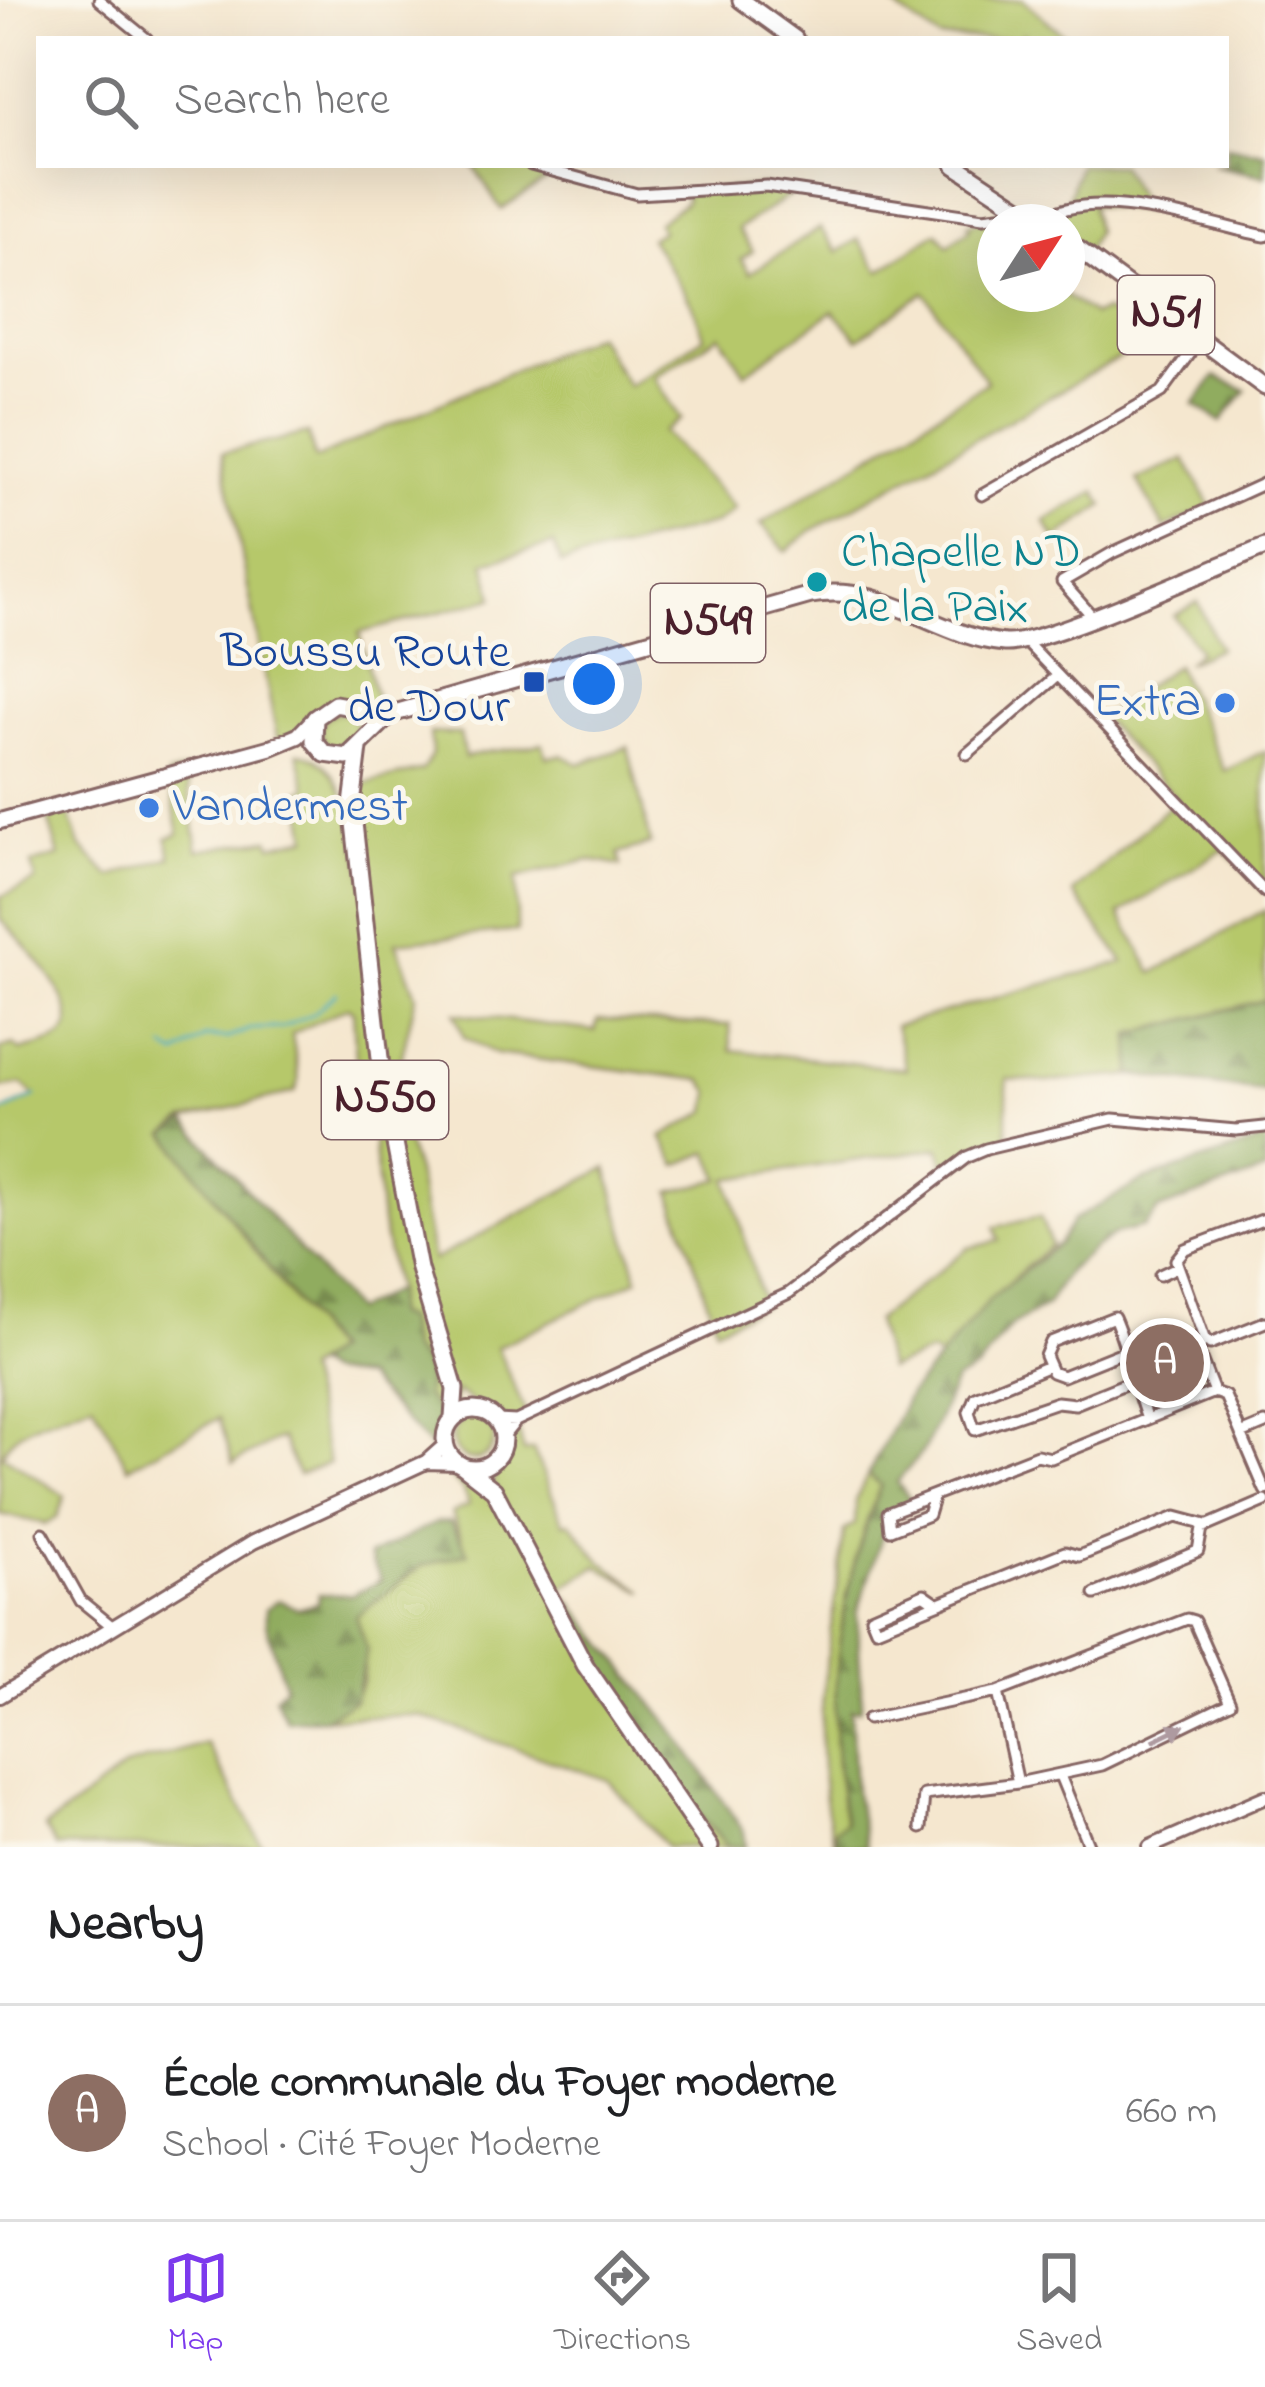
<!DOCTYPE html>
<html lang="en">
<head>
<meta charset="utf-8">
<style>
	body { margin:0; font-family:"Indie Flower",sans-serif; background:#f2f2f2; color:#202124 }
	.compass { position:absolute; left:977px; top:204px; width:108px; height:108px; border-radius:50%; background:#fff; box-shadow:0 12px 48px #0002; rotate:54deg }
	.you { position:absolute; left:594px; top:684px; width:42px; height:42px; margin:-30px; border:9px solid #fff; border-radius:50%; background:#1a73e8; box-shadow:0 0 0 18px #1a73e833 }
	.badge { display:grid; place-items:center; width:78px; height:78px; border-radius:50%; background:#7c3aed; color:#fff; font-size:39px; font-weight:700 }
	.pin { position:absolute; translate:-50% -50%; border:6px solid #fff; box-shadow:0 3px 12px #0006 }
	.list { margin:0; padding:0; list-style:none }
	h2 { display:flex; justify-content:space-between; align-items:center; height:156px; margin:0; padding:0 48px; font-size:51px }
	h2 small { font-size:39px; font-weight:400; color:#757577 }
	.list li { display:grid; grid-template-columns:78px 1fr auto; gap:36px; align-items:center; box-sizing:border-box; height:216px; padding:0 48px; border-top:3px solid #e0e0e0 }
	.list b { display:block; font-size:45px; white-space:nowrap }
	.list p { margin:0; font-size:39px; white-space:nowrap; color:#757577 }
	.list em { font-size:39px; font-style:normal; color:#757577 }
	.icon { flex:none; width:66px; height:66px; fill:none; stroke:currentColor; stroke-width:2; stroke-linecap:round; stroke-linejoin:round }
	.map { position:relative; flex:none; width:1265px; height:1847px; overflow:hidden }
	.search { position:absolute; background:#fff; box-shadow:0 12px 48px #0002; left:36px; right:36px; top:36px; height:132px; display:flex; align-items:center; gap:30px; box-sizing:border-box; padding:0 42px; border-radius:0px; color:#757577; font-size:45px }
	.sheet { height:372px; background:#fff }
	nav { display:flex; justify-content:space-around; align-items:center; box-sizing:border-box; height:168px; border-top:3px solid #e0e0e0; background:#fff; font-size:33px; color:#757577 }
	nav a { display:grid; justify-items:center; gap:6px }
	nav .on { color:#7c3aed }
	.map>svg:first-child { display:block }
</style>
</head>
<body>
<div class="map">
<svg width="1265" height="1847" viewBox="0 0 1265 1847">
	<defs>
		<pattern id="forest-firs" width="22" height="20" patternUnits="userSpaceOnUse" patternTransform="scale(3)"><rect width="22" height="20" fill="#90ac5f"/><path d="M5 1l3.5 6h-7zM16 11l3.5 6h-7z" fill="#788b4f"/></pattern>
	</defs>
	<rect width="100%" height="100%" fill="#fbf7ec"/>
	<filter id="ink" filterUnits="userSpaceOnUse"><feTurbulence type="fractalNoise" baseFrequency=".00833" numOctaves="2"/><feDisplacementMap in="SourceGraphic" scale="24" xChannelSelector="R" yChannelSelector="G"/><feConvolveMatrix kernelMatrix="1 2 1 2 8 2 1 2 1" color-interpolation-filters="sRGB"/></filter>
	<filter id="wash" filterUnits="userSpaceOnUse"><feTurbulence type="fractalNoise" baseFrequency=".004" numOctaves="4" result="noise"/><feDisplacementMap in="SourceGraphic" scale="48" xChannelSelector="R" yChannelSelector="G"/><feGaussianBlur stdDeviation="2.7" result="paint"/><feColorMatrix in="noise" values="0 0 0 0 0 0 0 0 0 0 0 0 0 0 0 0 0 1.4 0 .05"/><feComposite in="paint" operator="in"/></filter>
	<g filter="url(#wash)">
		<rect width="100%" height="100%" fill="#f5e7cf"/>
		<path fill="#b6c86b" stroke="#80744b" stroke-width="3" d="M 885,0 L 1023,0 L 1069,39 L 1030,39 L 1023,34 L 1019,39 L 940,39 Z
			M 473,165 L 531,165 L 557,173 L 501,209 Z
			M 1079,165 L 1120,165 L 1146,211 L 1091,205 L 1096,232 L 1084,254 L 1067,241 L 1067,222 L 1041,222 L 1066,206 Z
			M 766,186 L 792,194 L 738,229 L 753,251 L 741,259 L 750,273 L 820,228 L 838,252 L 858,239 L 880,271 L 937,232 L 948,246 L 970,229 L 968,224 L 1024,212 L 1019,222 L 995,222 L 995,294 L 1063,294 L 1093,315 L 1105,311 L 1151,340 L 811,531 L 786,551 L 761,524 L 987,382 L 924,292 L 858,339 L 833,311 L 745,373 L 720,335 L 654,377 L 681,419 L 664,432 L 735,509 L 717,523 L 561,564 L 554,544 L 485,562 L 494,598 L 359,633 L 380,714 L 344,704 L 278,743 L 222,453 L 308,433 L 315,459 L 596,334 L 628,386 L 704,337 L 693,306 L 650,238 L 662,230 L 657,223 L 686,201 L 685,193 Z
			M 1185,459 L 1211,507 L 1164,528 L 1137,480 Z
			M 1096,492 L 1104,505 L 1055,539 L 1045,521 Z
			M 1198,602 L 1219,648 L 1186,663 L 1199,650 L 1174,616 Z
			M 1176,665 L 1225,771 L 1265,751 L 1265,892 L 1224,849 L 1120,914 L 1153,973 L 1265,910 L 1265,1000 L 1131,1034 L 1132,1075 L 1046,1082 L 1007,1079 L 1007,1143 L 986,1149 L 946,1172 L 940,1148 L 728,1179 L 763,1305 L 716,1328 L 671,1192 L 721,1179 L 709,1152 L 678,1165 L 662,1137 L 708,1111 L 711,1092 L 702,1080 L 496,1054 L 464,1037 L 455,1013 L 595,1031 L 598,1020 L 730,1025 L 731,1050 L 906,1069 L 895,1026 L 1124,962 L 1073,893 L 1177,799 L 1101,718 Z
			M321 731a18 18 0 1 1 36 0a18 18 0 1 1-36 0Z
			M 430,733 L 460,734 L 465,758 C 491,747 516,752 542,743 L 547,757 L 562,755 L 579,764 L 628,747 L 651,844 L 618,854 L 621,866 L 589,860 L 516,878 L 517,931 L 396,942 L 416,995 L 395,1086 L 398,1117 L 416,1172 L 433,1260 L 607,1168 L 638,1279 L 497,1347 L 527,1416 L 516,1422 L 524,1452 L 533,1450 L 564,1523 L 570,1522 L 601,1561 L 645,1592 L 597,1566 L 556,1592 L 560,1601 L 695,1813 L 729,1847 L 667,1847 L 608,1780 L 417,1715 L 324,1718 C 379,1691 363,1666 356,1616 L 421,1566 L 467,1553 L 452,1513 L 469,1505 L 464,1491 L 434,1461 L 446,1459 L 494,1487 L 493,1461 L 504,1436 L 497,1420 L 456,1391 L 445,1445 L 438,1453 L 433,1446 L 440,1415 L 425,1397 L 424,1361 L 410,1350 L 405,1319 L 394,1315 L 395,1290 L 380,1212 L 368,1082 L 357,1072 L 353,1011 L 348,1007 L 292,1034 L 299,1080 L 295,1092 L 185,1120 L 166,1134 L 333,1352 L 305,1371 L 329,1463 L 298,1475 L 281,1438 L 233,1463 L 219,1418 L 128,1467 L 93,1402 C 66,1415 10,1424 3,1455 L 65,1496 L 57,1518 L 46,1524 L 0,1514 L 0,1113 L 35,1096 L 22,1084 L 0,1088 L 0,1049 L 14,1045 L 20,1051 C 33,1047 57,1043 65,1033 C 86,1007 19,937 0,919 L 0,897 L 36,881 L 32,864 L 59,856 L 45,808 L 65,803 L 80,846 L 111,877 L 171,857 L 167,838 L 179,834 L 168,775 L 186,770 L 198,850 L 269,839 L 272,845 L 308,837 L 300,791 L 307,788 L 298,753 C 355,757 361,870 370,917 L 360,785 L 423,770 L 432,754 Z
			M 1040,1217 L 1051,1245 L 991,1298 L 939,1358 L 930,1353 L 888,1369 L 875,1321 L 968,1248 L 999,1241 L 995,1227 Z
			M452 1439a21 21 0 1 1 42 0a21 21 0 1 1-42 0Z
			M 868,1474 L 881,1484 C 837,1591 824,1708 845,1822 L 835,1830 L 835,1845 C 804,1742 833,1634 844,1531 L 855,1524 L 856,1499 Z
			M 206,1743 L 263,1847 L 56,1847 L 45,1828 L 125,1767 Z"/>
		<path fill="url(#forest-firs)" stroke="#6d6645" stroke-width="3" d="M 1226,146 L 1265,153 L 1265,176 L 1212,165 L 1226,165 Z
			M 1215,377 L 1246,390 L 1221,422 L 1194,404 Z
			M 1265,1000 L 1265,1091 L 1132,1075 L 1131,1034 Z
			M 185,1120 L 354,1311 L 395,1290 L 394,1315 L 405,1319 L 410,1350 C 428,1365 430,1374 425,1396 L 440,1415 L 431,1448 L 364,1378 L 326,1373 L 313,1365 L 333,1351 L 166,1134 Z
			M 1265,1127 L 1265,1171 L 1158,1210 L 1144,1227 L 1115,1234 L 1094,1248 L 1067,1272 L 1046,1306 L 1012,1325 L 977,1369 L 955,1381 L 924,1450 L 897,1482 L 913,1503 L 888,1513 L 890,1530 L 883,1533 L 857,1613 L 862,1704 L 860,1710 L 851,1710 L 855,1793 L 866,1847 L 836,1847 L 835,1830 L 845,1822 C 824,1709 837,1591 881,1485 L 868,1474 L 909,1394 L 991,1298 L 1059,1243 L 1073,1220 L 1142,1181 L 1258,1142 Z
			M 438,1522 L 451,1522 L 468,1553 L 421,1566 L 356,1616 L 367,1650 L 355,1700 L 324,1718 L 286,1720 L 275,1696 L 285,1686 L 266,1624 L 266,1608 L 278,1600 L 298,1609 L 318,1603 L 319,1594 L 352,1595 L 381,1580 L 369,1556 Z
			M 561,1589 L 674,1730 L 744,1832 L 746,1847 L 728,1846 C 657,1774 596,1682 556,1592 Z"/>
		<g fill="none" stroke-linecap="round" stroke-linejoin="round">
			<path stroke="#3eabbd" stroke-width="3" d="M 165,1048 L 177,1055 L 206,1037 L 228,1038 L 251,1029 L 281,1028 L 314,1013 L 336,993
				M 0,1113 L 36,1096"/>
		</g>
	</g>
	<g filter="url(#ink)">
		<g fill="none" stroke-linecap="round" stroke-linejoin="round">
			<defs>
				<path id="minor" d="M 99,0 L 147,39
					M 531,165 L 637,194 L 766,186 L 983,218 L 1022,213
					M 1039,221 C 1094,183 1202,223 1265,236
					M 982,495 L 1162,392 L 1200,340
					M 1092,616 L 1062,582 L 1112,553 L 1265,483
					M 1024,640 L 1265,892
					M 967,754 L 1056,677
					M 1265,1219 L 1185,1249 L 1176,1260 L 1204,1338 L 1198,1351 L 1214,1392 L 1225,1396 L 1265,1490
					M 1160,1275 L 1177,1267
					M 1204,1338 L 1210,1344 L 1265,1322
					M 1128,1350 L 1063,1376 L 1052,1372 L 1045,1356 L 1051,1342 L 1114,1317 C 1129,1351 1134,1385 1147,1419
					M 1049,1366 L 975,1397 L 969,1412 L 975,1430 L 1057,1402 L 1075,1404 L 1132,1381
					M 497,1420 L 516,1421
					M 1241,1434 L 1265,1424
					M 504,1436 L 516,1421 L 789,1293 L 967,1157 L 986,1149 L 1113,1119 L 1236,1130 L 1265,1127
					M 934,1495 L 928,1515 L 890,1530 L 888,1513 L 1037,1455 L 1051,1458 L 1214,1392
					M 43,1533 L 81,1601 L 113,1627
					M 1095,1594 L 1198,1551 L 1202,1528 L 1265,1501
					M 937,1603 L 924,1594 L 871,1617 L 876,1629 L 1065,1552 L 1079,1556 L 1176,1517 L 1206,1525
					M 868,1719 L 998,1692 L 1187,1619 L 1194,1621 L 1230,1703 L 1102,1765 L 1018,1783
					M 1061,1778 L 1089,1847
					M 921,1828 L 924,1795 L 1018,1783 L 998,1692"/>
				<path id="tertiary" d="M 427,1462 L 457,1463
					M 0,1696 L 253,1542 L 426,1462 L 445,1445
					M 1150,1847 L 1265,1797"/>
				<path id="secondary" d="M 0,821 L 269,748 L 298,736 L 315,718"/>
				<path id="primary" d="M 741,0 L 795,39
					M 955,165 L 1041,222
					M 1067,241 L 1265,387
					M 391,714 L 347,757 L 325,754 L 314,741 L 315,718 L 335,704 L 391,714 L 811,595 C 886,582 936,637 1005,643 C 1042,646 1219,565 1265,547
					M 359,748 L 352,805 L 382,1076 L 419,1269 L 455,1389 L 453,1418
					M445 1439a29 29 0 1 1 58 0a29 29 0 1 1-58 0Z
					M 463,1466 L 494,1490 L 585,1665 L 710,1847"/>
			</defs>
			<use href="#minor" stroke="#866564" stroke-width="15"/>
			<use href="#tertiary" stroke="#866564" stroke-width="18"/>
			<use href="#secondary" stroke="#866564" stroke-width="20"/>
			<use href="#primary" stroke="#866564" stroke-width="21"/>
			<use href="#minor" stroke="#fff" stroke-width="9"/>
			<use href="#tertiary" stroke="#fff" stroke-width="12"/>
			<use href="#secondary" stroke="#fff" stroke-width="14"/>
			<use href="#primary" stroke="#fff" stroke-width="15"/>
		</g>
		<defs><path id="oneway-solid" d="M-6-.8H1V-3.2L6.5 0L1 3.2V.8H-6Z" transform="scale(3)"/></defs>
		<use fill="#ae9aa0" href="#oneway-solid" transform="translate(1169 1733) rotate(-26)"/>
	</g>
	<circle fill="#0f9aa8" stroke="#fbf7ec" stroke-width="4.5" cx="817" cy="582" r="12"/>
	<rect fill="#1a4fb4" stroke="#fbf7ec" stroke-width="4.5" x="522" y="670" width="24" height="24" rx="6"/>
	<g fill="#3f7fe0" stroke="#fbf7ec" stroke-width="4.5">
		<circle cx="1225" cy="703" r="12"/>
		<circle cx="149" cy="808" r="12"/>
	</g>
	<g text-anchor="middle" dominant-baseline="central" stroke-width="10" stroke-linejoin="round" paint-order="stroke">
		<g fill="#fbf7ec" stroke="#7f6065" stroke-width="3">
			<rect x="1118" y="276" width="96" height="78" rx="9"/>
			<rect x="651" y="584" width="114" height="78" rx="9"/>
			<rect x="322" y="1061" width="126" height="78" rx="9"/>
		</g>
		<g font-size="45" font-weight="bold" fill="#4a1f2b">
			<text x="1166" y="315">N51</text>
			<text x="708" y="623">N549</text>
			<text x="385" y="1100">N550</text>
		</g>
		<g font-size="48" fill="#0d838f" stroke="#fbf7ec" text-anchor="start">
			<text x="841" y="554">Chapelle ND<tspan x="841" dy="55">de la Paix</tspan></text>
		</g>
		<g font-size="48" fill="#164399" stroke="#fbf7ec" text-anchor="end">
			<text x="510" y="654">Boussu Route<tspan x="510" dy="55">de Dour</tspan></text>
		</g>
		<g font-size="48" fill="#366cbe" stroke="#fbf7ec" text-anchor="end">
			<text x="1201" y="703">Extra</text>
			<text x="173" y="808" text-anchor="start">Vandermest</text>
		</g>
	</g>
</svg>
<svg class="compass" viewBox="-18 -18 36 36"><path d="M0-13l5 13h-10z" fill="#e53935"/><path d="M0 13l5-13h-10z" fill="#757577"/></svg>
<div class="you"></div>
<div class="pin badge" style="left:1165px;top:1363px;background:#8d6e63">A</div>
<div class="search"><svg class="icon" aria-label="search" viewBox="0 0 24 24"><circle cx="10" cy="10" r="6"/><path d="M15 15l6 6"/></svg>Search here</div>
</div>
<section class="sheet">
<h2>Nearby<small></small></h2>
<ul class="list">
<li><span class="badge" style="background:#8d6e63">A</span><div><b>École communale du Foyer moderne</b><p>School · Cité Foyer Moderne</p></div><em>660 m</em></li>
</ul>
</section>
<nav>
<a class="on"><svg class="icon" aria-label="map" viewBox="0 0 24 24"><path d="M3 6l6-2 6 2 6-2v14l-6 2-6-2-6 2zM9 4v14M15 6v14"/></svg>Map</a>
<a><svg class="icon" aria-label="directions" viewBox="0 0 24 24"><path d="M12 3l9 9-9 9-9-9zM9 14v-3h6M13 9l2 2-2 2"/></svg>Directions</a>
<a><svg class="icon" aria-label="saved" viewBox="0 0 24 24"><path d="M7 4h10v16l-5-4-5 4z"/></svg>Saved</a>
</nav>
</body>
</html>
